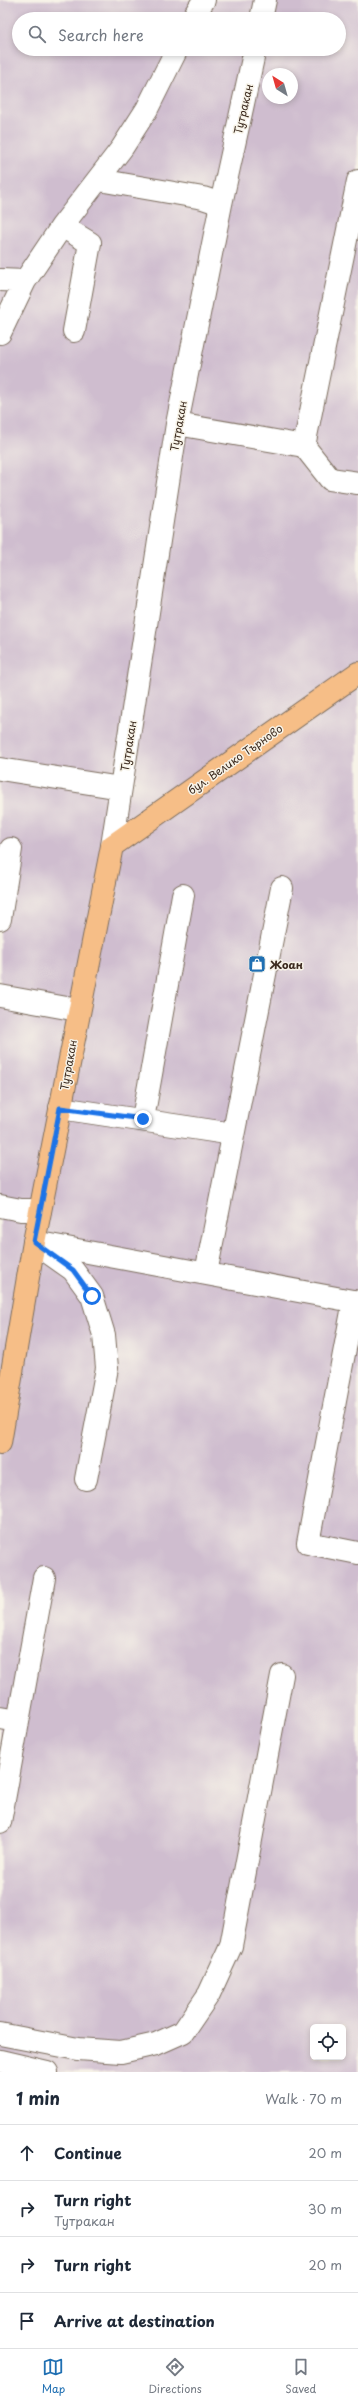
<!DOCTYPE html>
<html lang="en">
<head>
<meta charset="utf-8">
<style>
	body { margin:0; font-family:"Playpen Sans",sans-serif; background:#f2f2f3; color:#1f2937 }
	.controls { position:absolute; right:12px; bottom:12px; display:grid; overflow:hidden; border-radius:6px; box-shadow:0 2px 6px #0003 }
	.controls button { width:36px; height:36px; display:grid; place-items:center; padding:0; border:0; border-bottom:1px solid #e0e1e3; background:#fff; color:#1f2937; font:20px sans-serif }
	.compass { position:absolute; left:262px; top:68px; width:36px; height:36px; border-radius:50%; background:#fff; box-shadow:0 2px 6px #0003; rotate:323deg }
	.stop { position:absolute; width:12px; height:12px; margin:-9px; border:3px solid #1a73e8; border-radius:50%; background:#fff }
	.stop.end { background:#1a73e8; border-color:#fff; box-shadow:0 1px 4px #0008 }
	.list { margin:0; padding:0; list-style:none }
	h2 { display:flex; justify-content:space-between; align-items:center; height:52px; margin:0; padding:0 16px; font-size:17px }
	h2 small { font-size:13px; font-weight:400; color:#747a83 }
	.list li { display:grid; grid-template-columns:26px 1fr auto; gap:12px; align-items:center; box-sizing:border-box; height:56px; padding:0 16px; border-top:1px solid #e0e1e3 }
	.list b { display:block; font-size:15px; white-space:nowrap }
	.list p { margin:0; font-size:13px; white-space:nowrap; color:#747a83 }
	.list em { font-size:13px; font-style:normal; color:#747a83 }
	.icon { flex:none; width:22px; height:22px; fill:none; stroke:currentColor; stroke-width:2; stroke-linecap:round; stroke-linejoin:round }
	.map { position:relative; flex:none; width:358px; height:2072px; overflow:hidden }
	.search { position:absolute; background:#fff; box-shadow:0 2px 6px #0003; left:12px; right:12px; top:12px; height:44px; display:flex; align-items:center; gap:10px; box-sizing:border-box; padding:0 14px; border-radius:22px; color:#747a83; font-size:15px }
	.sheet { height:276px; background:#fff }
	nav { display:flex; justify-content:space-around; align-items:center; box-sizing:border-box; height:56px; border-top:1px solid #e0e1e3; background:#fff; font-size:11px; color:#747a83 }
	nav a { display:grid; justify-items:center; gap:2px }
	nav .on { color:#1f6fb2 }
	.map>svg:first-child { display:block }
</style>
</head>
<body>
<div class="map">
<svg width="358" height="2072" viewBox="0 0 358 2072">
	<rect width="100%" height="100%" fill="#f7f3e8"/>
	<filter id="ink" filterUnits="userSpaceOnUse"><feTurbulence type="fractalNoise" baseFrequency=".025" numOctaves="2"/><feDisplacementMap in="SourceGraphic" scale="8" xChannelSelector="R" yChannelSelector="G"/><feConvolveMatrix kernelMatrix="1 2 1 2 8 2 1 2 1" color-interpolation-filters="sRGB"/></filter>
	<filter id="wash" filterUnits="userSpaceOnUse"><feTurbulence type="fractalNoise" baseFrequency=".012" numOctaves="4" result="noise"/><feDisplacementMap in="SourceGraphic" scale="16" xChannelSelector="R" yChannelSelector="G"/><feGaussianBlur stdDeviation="0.9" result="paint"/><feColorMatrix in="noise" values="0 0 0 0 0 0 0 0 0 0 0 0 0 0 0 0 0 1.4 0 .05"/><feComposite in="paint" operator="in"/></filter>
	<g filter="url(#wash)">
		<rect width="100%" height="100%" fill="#f2e8d1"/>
		<path fill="#cfbdcf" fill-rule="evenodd" d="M 0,0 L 358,0 L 358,2072 L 0,2072 ZM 19,19 L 339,19 L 339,49 L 19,49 ZM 268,74 L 292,74 L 292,98 L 268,98 ZM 313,2027 L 343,2027 L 343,2057 L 313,2057 Z"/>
	</g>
	<g filter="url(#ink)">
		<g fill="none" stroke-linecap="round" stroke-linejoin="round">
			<defs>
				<path id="minor" d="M 192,19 L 204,0
					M 261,19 L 265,0
					M 99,180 L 203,198 L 221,204
					M 62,226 L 90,243 L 74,331
					M 0,280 L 25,281
					M 0,333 L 25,281 L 62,226 L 122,148 L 147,109 L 177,49
					M 177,424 L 304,446 L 330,479 L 358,483
					M 304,446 L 358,181
					M 0,769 L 121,788
					M 112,846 L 177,424 L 221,204 L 255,49
					M 0,919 L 11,849
					M 0,996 L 78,1010
					M 60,1108 L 233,1134
					M 143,1119 L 183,895
					M 0,1206 L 21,1210 L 40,1210
					M 34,1242 L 358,1302
					M 39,1246 L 73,1270 L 92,1296 L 104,1335 L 107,1368 L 86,1479
					M 206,1273 L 282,888
					M 354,1301 L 308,1543 L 358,1553
					M 0,1718 L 18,1721
					M 0,1822 L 44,1578
					M 0,2034 L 78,2049 L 121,2052 L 156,2044 L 183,2032 L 209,1994 L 231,1946 L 282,1675
					M 0,2061 L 47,2072"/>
				<path id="major" d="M 0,1443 L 34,1242 L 112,846 L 358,673"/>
			</defs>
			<use href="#minor" stroke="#7b6c5d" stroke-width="24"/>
			<use href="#major" stroke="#7b6c5d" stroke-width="24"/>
			<use href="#minor" stroke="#fff" stroke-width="22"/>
			<use href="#major" stroke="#f6be87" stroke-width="22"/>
		</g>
	</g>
	<g fill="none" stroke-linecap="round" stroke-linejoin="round" filter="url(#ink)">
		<path stroke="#1a73e8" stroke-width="5" d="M 92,1296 L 73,1270 L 34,1242 L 60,1108 L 143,1119"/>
	</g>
	<defs>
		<symbol id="shop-square" viewBox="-11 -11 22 22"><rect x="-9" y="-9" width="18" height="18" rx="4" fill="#1f6fb2" stroke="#f7f3e8"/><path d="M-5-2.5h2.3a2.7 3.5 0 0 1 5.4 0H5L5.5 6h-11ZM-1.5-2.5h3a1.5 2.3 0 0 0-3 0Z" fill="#fff"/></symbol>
	</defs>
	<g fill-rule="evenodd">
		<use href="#shop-square" x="247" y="954" width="20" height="20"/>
	</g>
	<g text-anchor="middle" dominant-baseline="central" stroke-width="3" stroke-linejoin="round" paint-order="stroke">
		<g font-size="11" fill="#3b2a1e" stroke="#f7f3e8">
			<text transform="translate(243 109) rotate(-77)">Тутракан</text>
			<text transform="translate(178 426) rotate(-80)">Тутракан</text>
			<text transform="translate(128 746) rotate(-81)">Тутракан</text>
			<text transform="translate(235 759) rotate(-35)">бул. Велико Търново</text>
			<text transform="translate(68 1065) rotate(-80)">Тутракан</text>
		</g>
		<g font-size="11" font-weight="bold" fill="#3b2a1e" stroke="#f7f3e8" text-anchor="start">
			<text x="270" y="964">Жоан</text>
		</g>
	</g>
</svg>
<div class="controls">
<button><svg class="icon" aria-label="locate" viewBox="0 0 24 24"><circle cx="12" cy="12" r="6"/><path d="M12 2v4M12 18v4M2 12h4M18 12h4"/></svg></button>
</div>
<svg class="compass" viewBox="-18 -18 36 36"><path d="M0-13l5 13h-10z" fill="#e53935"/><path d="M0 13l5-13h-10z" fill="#747a83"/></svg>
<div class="stop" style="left:92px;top:1296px"></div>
<div class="stop end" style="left:143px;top:1119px"></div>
<div class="search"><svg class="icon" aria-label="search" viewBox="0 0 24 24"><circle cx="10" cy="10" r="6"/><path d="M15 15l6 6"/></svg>Search here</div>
</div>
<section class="sheet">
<h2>1 min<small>Walk · 70 m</small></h2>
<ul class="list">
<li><svg class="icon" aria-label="ahead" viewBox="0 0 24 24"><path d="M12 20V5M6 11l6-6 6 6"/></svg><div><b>Continue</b></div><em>20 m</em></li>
<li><svg class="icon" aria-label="right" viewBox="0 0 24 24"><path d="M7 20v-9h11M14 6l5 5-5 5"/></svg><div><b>Turn right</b><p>Тутракан</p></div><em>30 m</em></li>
<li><svg class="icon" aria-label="right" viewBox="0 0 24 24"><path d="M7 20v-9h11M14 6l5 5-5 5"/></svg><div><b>Turn right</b></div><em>20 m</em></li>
<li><svg class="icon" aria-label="arrive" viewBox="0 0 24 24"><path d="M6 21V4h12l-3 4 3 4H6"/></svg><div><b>Arrive at destination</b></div></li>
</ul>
</section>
<nav>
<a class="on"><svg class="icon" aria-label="map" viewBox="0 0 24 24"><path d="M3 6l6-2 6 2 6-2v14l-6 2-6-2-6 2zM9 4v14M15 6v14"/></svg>Map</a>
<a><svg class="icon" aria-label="directions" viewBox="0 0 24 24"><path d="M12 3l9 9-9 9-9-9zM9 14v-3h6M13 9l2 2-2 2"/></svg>Directions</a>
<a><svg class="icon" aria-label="saved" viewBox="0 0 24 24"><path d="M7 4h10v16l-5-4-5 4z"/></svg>Saved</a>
</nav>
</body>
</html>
